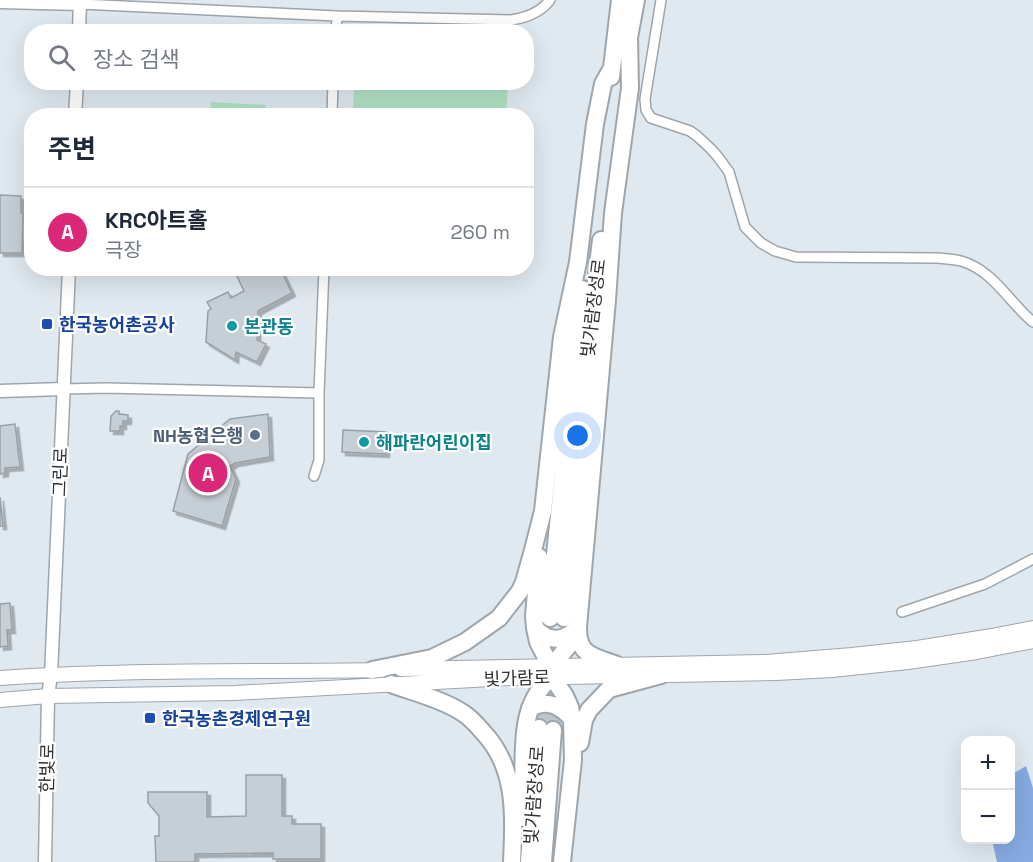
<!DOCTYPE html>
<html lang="ko">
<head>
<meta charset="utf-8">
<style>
	body { margin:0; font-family:"Space Grotesk","Noto Sans KR",sans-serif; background:#f2f2f3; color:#1f2937 }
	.controls { position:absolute; right:18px; bottom:18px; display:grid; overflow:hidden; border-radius:12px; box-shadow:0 6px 24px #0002 }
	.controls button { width:54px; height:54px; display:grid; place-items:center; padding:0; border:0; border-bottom:2px solid #e0e1e3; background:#fff; color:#1f2937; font:30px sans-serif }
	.you { position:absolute; left:578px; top:436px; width:21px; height:21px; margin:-15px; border:4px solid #fff; border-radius:50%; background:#1a73e8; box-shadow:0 0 0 9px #1a73e833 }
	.badge { display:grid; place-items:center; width:39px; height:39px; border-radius:50%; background:#db2777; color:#fff; font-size:20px; font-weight:700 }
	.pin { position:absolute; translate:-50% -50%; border:3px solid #fff; box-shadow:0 2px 6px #0006 }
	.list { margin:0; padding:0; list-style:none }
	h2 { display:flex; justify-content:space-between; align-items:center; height:78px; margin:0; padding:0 24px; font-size:26px }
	h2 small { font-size:20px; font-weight:400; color:#747a83 }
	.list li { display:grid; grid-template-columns:39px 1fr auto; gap:18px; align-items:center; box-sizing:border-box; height:90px; padding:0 24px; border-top:2px solid #e0e1e3 }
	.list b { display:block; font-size:22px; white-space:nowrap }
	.list p { margin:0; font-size:20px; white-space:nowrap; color:#747a83 }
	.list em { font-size:20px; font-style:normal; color:#747a83 }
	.icon { flex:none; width:33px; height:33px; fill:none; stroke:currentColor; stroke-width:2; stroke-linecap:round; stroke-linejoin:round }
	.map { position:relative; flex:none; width:1033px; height:862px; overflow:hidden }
	.search { position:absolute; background:#fff; box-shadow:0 6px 24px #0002; left:24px; top:24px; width:510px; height:66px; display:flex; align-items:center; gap:15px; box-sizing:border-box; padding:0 21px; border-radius:24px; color:#747a83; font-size:22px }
	.panel { position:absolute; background:#fff; box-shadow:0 6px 24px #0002; left:24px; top:108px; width:510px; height:168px; border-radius:24px }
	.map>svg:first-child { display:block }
</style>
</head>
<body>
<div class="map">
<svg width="1033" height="862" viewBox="0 0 1033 862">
	<defs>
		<filter id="shadow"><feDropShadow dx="3.5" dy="3.5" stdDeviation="0" flood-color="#0004"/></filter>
	</defs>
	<rect width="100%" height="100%" fill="#e0e9f0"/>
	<path fill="#b1e2c4" d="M 203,26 L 320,30 L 320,31 L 203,32 Z
		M 354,83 L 508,83 L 506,115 L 353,115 Z
		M 211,102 L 266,105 L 265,115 L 210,115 Z"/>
	<path fill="#87aae3" d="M 1026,766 L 1033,788 L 1033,862 L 997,862 L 992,840 L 1010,840 L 1011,775 Z"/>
	<path fill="#c7cfd6" stroke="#99a1a7" stroke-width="1.5" filter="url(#shadow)" d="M 0,195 L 21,196 L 21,213 L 23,213 L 22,253 L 0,253 Z
		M 233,268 L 280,268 L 292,293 L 258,311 L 257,340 L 266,344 L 257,362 L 236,352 L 235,360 L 206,342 L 208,311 L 211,309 L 207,302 L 228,292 L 231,298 L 244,291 Z
		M 116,411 L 119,411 L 119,414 L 128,415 L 128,421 L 123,421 L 123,426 L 120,426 L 120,431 L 110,431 L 111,416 Z
		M 268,414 L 270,457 L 235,463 L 230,466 L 236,479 L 222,526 L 173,511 L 188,454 L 230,419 Z
		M 15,424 L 20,467 L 5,468 L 5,473 L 0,474 L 0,426 Z
		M 343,430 L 387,432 L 386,454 L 342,452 Z
		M 0,497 L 3,526 L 0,526 Z
		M 10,603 L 12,630 L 7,630 L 8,646 L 0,647 L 0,604 Z
		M 246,775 L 282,775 L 282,816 L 292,816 L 292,824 L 321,824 L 321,859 L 273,859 L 273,853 L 195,854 L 195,862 L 156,862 L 155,836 L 159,836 L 159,816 L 148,803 L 148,792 L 207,792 L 207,817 L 246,816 Z"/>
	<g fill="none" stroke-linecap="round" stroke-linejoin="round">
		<path stroke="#bdc5cb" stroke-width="16" stroke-dasharray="16 8" stroke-linecap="butt" d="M 539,728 L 543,690
			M 553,730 L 557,692"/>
		<defs>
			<path id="minor" d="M 661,0 L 645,99 L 646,110 L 651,118 L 690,131 L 697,136 L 711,149 L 718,157 L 729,172 L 745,227 L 761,243 L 775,251 L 796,257 L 937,258 C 945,259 953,259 961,261 C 993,270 1009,302 1033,322
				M 80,4 L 337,16 L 511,20 C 525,18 541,12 550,0
				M 336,32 L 337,16
				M 332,116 L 333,82
				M 63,389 L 106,388 L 319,393
				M 314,476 L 319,460 L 319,393 L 324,268
				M 902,612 L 985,584 L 1033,559"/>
			<path id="tertiary" d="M 0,2 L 80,4
				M 79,32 L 80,0
				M 75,116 L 77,82
				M 0,391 L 63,389
				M 45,862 L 48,696 L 51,675 L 69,268"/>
			<path id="secondary" d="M 401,669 L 766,662 L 852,655 L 917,648 L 992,636 L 1033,628
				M 0,678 C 127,669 255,672 382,670
				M 0,700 L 48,696 L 235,693 L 511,678 L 776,673 L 832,670 L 908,662 L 977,652 L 1033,641"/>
			<path id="trunk" d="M 627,48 L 636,0
				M 611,77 L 620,0
				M 539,557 L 534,616 L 535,628 L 538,642 L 551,667 L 552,677 L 565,696 L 570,707 L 572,719 L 573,760 L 562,862
				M 550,618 L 552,584 L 582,289
				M 564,618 L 586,365 L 601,240
				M 535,628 C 549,643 564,642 578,627
				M 617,665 C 605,660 584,657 580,642 C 578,637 578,632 578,627 L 607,300 L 613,213 L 630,88 L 629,37
				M 551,667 L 570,644 L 577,628
				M 372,670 L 432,658 L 465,642 L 499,618 L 520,591 L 524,582 L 532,554 L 543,511 L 562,337 L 578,262 L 595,124 L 603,84 L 612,68
				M 391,684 C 413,692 444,700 463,713 C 471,718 477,725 483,732 C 517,768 514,815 512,862
				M 530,708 C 547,699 560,705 572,719
				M 580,743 L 584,720 L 589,710 L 609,689 L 661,675
				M 520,818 C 530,772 510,711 552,677
				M 529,862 L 539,728
				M 543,862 L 553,730"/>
		</defs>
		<use href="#minor" stroke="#9ea6ac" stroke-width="12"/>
		<use href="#tertiary" stroke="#9ea6ac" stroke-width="15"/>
		<use href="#secondary" stroke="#9ea6ac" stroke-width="16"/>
		<use href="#trunk" stroke="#9ea6ac" stroke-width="20"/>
		<use href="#minor" stroke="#fff" stroke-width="9"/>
		<use href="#tertiary" stroke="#fff" stroke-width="12"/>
		<use href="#secondary" stroke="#fff" stroke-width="14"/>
		<use href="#trunk" stroke="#fff" stroke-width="16"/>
	</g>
	<g fill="#1a4fb4" stroke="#fff" stroke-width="2">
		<rect x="41" y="318" width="12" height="12" rx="3"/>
		<rect x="144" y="712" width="12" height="12" rx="3"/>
	</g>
	<g fill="#0f9aa8" stroke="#fff" stroke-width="2">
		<circle cx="232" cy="326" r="6"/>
		<circle cx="364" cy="442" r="6"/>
	</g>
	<circle fill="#5c6f8a" stroke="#fff" stroke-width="2" cx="255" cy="435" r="6"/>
	<g text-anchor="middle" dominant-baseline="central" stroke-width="4.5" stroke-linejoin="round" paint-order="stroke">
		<g font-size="18" fill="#303336" stroke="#fff">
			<text transform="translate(593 308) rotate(-83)">빛가람장성로</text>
			<text transform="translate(60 472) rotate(-88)">그린로</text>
			<text transform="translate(517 678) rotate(-2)">빛가람로</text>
			<text transform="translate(47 768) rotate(-89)">한빛로</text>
			<text transform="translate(534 795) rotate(-86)">빛가람장성로</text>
		</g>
		<g font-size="18" font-weight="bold" fill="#164399" stroke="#fff" text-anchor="start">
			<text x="59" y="324">한국농어촌공사</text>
			<text x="162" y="718">한국농촌경제연구원</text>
		</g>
		<g font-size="18" font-weight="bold" fill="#0d838f" stroke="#fff" text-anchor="start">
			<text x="244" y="326">본관동</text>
			<text x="376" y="442">해파란어린이집</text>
		</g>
		<g font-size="18" font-weight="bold" fill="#4e5e75" stroke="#fff" text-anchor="end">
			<text x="243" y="435">NH농협은행</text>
		</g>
	</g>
</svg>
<div class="controls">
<button>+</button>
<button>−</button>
</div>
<div class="you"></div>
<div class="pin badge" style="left:208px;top:473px">A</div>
<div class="search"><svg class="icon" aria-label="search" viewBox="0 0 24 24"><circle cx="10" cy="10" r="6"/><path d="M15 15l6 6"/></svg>장소 검색</div>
<section class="panel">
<h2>주변<small></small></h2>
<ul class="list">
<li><span class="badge">A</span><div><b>KRC아트홀</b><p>극장</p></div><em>260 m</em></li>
</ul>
</section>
</div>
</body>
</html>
